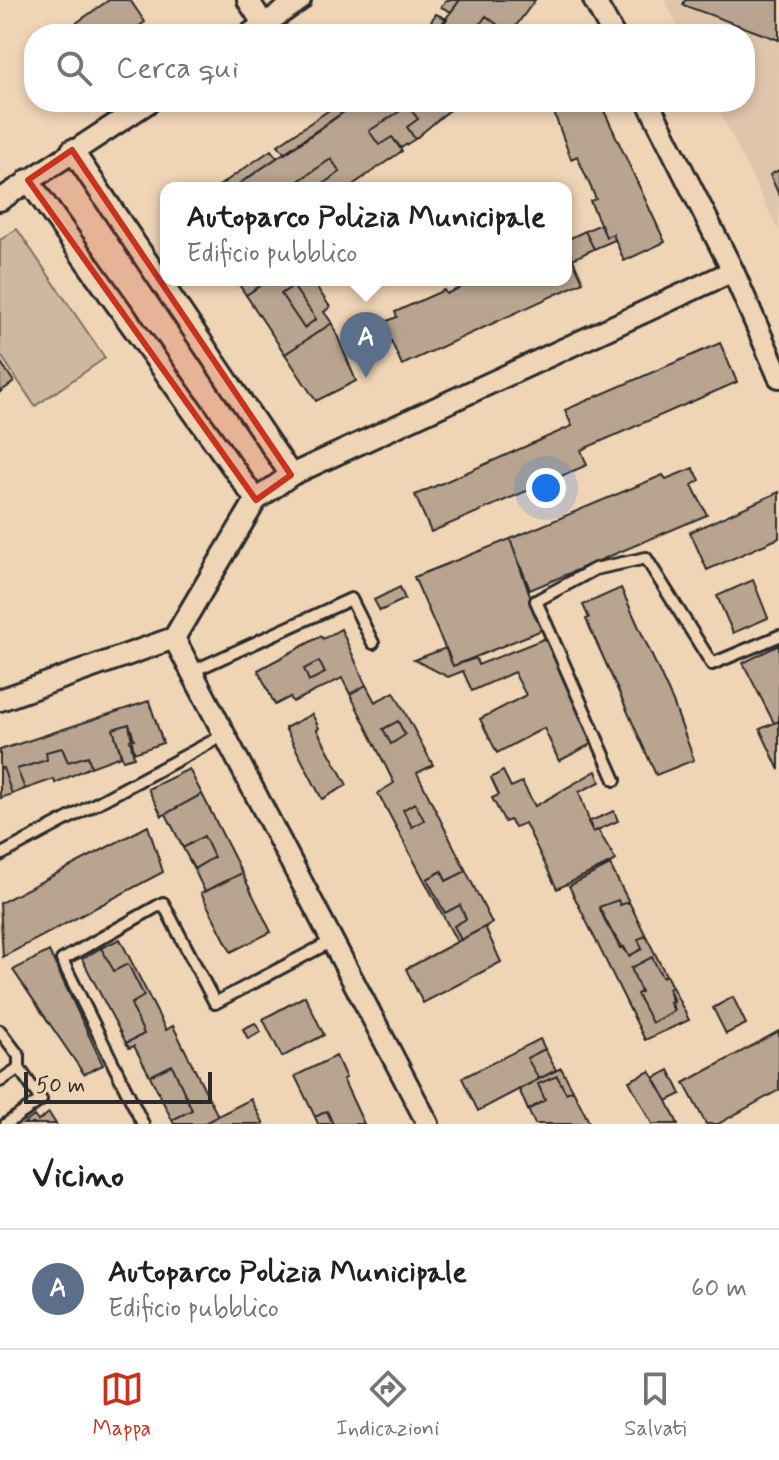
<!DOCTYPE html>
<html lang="it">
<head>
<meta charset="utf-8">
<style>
	body { margin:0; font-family:Mynerve,sans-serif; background:#f6f6f6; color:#202124 }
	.scale { position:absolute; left:24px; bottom:20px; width:188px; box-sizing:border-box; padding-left:8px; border:4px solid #2b2b2b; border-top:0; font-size:22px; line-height:28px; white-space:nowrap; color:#2b2b2b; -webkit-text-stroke:6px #efd4b6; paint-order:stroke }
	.you { position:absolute; left:546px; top:488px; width:28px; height:28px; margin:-20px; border:6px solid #fff; border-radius:50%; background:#1a73e8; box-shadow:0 0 0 12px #1a73e833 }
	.badge { display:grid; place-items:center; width:52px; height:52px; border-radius:50%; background:#c8321e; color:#fff; font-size:26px; font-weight:700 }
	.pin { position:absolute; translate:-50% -66px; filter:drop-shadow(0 2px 4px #0008) }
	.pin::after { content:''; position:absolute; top:42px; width:28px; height:24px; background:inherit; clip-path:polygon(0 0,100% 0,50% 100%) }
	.popup { position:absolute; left:160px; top:182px; width:412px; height:104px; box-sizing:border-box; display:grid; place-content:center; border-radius:16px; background:#fff; filter:drop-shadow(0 2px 6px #0005); font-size:26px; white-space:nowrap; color:#757577 }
	.popup b { font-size:30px; color:#202124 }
	.popup::after { content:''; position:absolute; left:50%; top:100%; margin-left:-16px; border:16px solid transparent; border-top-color:#fff }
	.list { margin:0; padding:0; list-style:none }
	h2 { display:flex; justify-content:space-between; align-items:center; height:104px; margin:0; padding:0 32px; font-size:34px }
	h2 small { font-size:26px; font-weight:400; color:#757577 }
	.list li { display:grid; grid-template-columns:52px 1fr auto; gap:24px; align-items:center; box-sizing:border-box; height:120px; padding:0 32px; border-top:2px solid #e0e0e0 }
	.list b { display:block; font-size:30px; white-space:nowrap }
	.list p { margin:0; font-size:26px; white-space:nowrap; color:#757577 }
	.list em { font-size:26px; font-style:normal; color:#757577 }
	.icon { flex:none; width:44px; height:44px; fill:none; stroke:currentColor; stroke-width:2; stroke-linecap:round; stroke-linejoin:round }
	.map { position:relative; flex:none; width:779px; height:1124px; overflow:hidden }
	.search { position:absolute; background:#fff; box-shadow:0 4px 12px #0003; left:24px; right:24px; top:24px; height:88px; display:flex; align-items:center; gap:20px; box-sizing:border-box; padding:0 28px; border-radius:32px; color:#757577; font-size:30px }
	.sheet { height:224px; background:#fff }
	nav { display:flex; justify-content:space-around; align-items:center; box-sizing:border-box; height:112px; border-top:2px solid #e0e0e0; background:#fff; font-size:22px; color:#757577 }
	nav a { display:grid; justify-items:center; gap:4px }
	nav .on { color:#c8321e }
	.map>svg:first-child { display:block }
</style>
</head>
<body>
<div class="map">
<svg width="779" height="1124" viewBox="0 0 779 1124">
	<rect width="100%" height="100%" fill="#efd4b6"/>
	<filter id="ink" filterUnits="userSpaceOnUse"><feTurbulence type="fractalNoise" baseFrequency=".0125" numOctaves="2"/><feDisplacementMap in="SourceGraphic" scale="16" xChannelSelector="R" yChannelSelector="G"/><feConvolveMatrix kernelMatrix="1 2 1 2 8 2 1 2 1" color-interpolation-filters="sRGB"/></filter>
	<g filter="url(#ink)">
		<path fill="#dfc6aa" d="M 665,0 L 779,0 L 779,232 L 715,102 L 745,102 L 745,34 L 681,34 Z"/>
		<path fill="#cfb8a0" stroke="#7d7266" stroke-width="2" d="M 17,229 L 105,358 L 35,406 L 0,354 L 0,240 Z"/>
		<path fill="#b9a48f" stroke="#2b2b2b" stroke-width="2" fill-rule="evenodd" d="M 109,0 L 130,0 L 145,22 L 128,34 L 78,34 L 72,26 Z
			M 446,0 L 460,0 L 451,12 L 441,7 Z
			M 460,0 L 535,0 L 510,34 L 493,34 L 499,26 L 486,16 L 473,34 L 434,34 Z
			M 685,0 L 779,0 L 779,40 L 683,5 Z
			M 436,14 L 447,19 L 434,34 L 422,34 Z
			M 486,16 L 499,26 L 493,34 L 473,34 Z
			M 341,102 L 358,102 L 285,154 L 278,145 Z
			M 358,102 L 459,102 L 415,139 L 407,127 L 418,119 L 408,106 L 369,131 L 379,145 L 392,137 L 402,151 L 348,188 L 317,188 L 340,172 L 331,159 L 288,188 L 233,188 Z
			M 550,102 L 600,102 L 665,242 L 624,261 L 613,234 L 606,237 L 590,201 L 596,199 L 577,156 L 571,159 Z
			M 408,106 L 418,119 L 407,127 L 415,139 L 401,148 L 392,137 L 379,145 L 369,131 Z
			M 271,150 L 277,158 L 233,188 L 216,188 Z
			M 331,159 L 340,172 L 317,188 L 288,188 Z
			M 779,170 L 779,195 L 770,175 Z
			M 601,224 L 606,237 L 613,234 L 615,240 L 594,249 L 585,231 Z
			M 585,231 L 594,249 L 573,259 L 566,240 Z
			M 566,244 L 583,282 L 402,365 L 383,323 L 397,317 L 395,312 L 444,290 L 446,294 L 478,280 L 566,280 Z
			M 236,280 L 269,280 L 246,295 Z
			M 269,280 L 312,280 L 330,307 L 324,312 L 332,323 L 285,354 L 246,295 ZM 293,286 L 316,319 L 304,328 L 281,294 Z
			M 293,286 L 316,319 L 304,328 L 281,294 Z
			M 332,323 L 356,381 L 316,401 L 285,354 Z
			M 720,343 L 737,382 L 581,450 L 587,465 L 431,532 L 415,495 L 572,426 L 565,410 Z
			M 0,361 L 14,382 L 0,392 Z
			M 693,468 L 700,480 L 692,485 L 707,515 L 530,590 L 510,539 L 663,475 L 666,479 Z
			M 779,492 L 779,538 L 707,570 L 690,532 Z
			M 510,539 L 542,630 L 453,666 L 414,577 Z
			M 753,580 L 768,618 L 733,633 L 717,596 Z
			M 400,587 L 405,599 L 380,611 L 374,600 Z
			M 621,588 L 673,702 L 694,760 L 656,775 L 586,619 L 589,618 L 583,605 Z
			M 341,629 L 366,685 L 350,694 L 342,678 L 293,702 L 290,697 L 275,705 L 258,670 L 321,636 L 323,639 ZM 319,661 L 325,673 L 309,681 L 304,669 Z
			M 546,638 L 593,743 L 559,761 L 544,728 L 497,753 L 480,719 L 526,695 L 514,672 L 472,691 L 463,671 L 448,677 L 414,660 L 446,648 L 453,666 L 476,658 L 478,665 Z
			M 779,645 L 779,721 L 774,723 L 743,663 Z
			M 319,661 L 325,673 L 309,681 L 304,669 Z
			M 366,685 L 375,702 L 394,692 L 433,765 L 417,773 L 466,871 L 446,881 L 442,871 L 427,879 L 445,913 L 460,905 L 466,919 L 454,926 L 461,940 L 457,942 L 378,793 L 394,783 L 350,694 ZM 398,721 L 405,735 L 391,744 L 383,729 ZM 415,803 L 424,820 L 412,827 L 403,810 Z
			M 149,701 L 163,743 L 134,753 L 129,724 L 113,729 L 121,756 L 91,767 L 88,756 L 68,762 L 62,748 L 46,752 L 47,760 L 17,769 L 25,789 L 12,794 L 3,768 L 0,769 L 0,750 Z
			M 312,714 L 319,728 L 317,730 L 347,785 L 322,799 L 285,728 Z
			M 398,721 L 405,735 L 391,744 L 383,729 Z
			M 779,721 L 779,770 L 760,729 Z
			M 129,724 L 134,739 L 130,740 L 134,757 L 123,760 L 113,729 Z
			M 62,748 L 68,762 L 88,756 L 91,767 L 55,783 L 54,779 L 25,789 L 17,769 L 47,760 L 46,752 Z
			M 3,768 L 12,794 L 0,798 L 0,769 Z
			M 189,769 L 202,794 L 162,816 L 148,789 Z
			M 503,771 L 511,787 L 522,782 L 535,806 L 596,771 L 600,782 L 579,792 L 593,832 L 598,830 L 616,860 L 557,889 L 525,823 L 515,827 L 510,820 L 505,822 L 492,798 L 499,795 L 491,778 Z
			M 202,794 L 242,873 L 205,892 L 194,869 L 214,857 L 204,836 L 183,848 L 166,814 Z
			M 415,803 L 424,820 L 412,827 L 403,810 Z
			M 614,811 L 618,821 L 593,832 L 588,822 Z
			M 148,826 L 163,872 L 3,957 L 0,903 Z
			M 204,836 L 214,857 L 194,869 L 183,848 Z
			M 610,865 L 629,902 L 620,905 L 618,900 L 599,907 L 607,925 L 629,956 L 642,949 L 638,939 L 646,936 L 666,975 L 662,977 L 652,957 L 631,968 L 641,992 L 637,994 L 652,1023 L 674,1011 L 669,989 L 672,987 L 689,1020 L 645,1040 L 569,886 Z
			M 442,871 L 446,881 L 466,871 L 492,923 L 461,940 L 454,926 L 466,919 L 460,905 L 445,913 L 427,879 Z
			M 242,873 L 271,932 L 231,952 L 201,893 Z
			M 618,900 L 620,905 L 629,902 L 646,936 L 638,939 L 642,949 L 629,956 L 624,947 L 620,948 L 599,907 Z
			M 485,927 L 501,962 L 423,1003 L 406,969 Z
			M 120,939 L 166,1030 L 173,1026 L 218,1116 L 203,1124 L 174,1124 L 172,1120 L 192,1110 L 172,1065 L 150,1076 L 134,1046 L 129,1048 L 126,1043 L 144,1034 L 131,1004 L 144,996 L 128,964 L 114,971 L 101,948 Z
			M 101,948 L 114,971 L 128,964 L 144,996 L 131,1004 L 144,1034 L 126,1043 L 82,959 Z
			M 49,951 L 103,1065 L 84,1074 L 13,970 Z
			M 652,957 L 662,977 L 666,975 L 672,987 L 669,989 L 674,1002 L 670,1003 L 674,1011 L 652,1023 L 637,994 L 641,992 L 631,968 Z
			M 305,996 L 324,1035 L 282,1057 L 263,1019 Z
			M 733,997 L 746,1024 L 726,1034 L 713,1008 Z
			M 255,1023 L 261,1032 L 248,1039 L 243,1029 Z
			M 779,1031 L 779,1090 L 718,1124 L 706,1124 L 684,1083 Z
			M 540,1039 L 545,1049 L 527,1058 L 539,1079 L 478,1111 L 462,1078 Z
			M 545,1049 L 556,1070 L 539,1079 L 527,1058 Z
			M 336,1056 L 346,1078 L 343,1079 L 364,1124 L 333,1124 L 327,1111 L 315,1117 L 295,1076 Z
			M 172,1065 L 192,1110 L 172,1120 L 150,1076 Z
			M 561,1068 L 573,1090 L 566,1093 L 557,1076 L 538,1084 L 545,1100 L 528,1110 L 519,1089 Z
			M 669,1070 L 681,1094 L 667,1101 L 654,1078 Z
			M 650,1071 L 667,1101 L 678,1124 L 652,1124 L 629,1081 Z
			M 557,1076 L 566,1093 L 573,1090 L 590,1124 L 535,1124 L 528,1110 L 545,1100 L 538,1084 Z
			M 251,1099 L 264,1124 L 203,1124 L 218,1116 Z
			M 327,1111 L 333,1124 L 318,1124 L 315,1117 Z
			M 49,1113 L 56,1124 L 23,1124 L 34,1116 L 38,1121 Z"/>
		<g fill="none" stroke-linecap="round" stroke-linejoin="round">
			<defs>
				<path id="lane" d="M 191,672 L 351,599 L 373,643
					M 615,780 L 536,601 L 595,569 L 646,558 L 712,664 L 779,636
					M 0,855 L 224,735
					M 0,1031 L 19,1056 L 19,1068
					M 0,1081 L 19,1068 L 41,1100 L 6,1124
					M 143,1124 L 62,960 L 163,903 L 215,1003 L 332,941"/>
				<path id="street" d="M 248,0 L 264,25
					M 594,0 L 613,34
					M 250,34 L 300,0
					M 648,102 L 733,271 L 779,377
					M 72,150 L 291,475
					M 28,180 L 256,500 L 174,638 L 428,1124
					M 0,200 L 149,102
					M 256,500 L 291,475 L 733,271
					M 0,700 L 174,638"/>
			</defs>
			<use href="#lane" stroke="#2b2b2b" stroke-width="16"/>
			<use href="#street" stroke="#2b2b2b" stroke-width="26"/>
			<use href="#lane" stroke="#efd4b6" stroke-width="10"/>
			<use href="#street" stroke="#efd4b6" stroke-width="20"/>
		</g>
	</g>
	<path fill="#c8321e" fill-opacity="0.2" stroke="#c8321e" stroke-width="6" stroke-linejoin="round" d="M 72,150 L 291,475 L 256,500 L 28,180 Z"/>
</svg>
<div class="scale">50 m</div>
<div class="you"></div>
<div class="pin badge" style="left:366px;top:378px;background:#5c6f8a">A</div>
<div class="popup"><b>Autoparco Polizia Municipale</b>Edificio pubblico</div>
<div class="search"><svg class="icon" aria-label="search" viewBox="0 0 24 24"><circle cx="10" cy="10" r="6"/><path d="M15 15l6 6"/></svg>Cerca qui</div>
</div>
<section class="sheet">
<h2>Vicino<small></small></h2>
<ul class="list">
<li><span class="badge" style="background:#5c6f8a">A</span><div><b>Autoparco Polizia Municipale</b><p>Edificio pubblico</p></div><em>60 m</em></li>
</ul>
</section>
<nav>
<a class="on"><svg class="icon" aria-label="map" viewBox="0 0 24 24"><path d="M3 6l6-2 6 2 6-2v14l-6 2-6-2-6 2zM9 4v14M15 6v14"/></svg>Mappa</a>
<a><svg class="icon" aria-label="directions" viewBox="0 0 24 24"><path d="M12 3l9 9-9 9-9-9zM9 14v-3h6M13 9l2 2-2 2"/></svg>Indicazioni</a>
<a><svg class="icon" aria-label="saved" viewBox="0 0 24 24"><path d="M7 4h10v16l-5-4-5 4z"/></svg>Salvati</a>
</nav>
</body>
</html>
